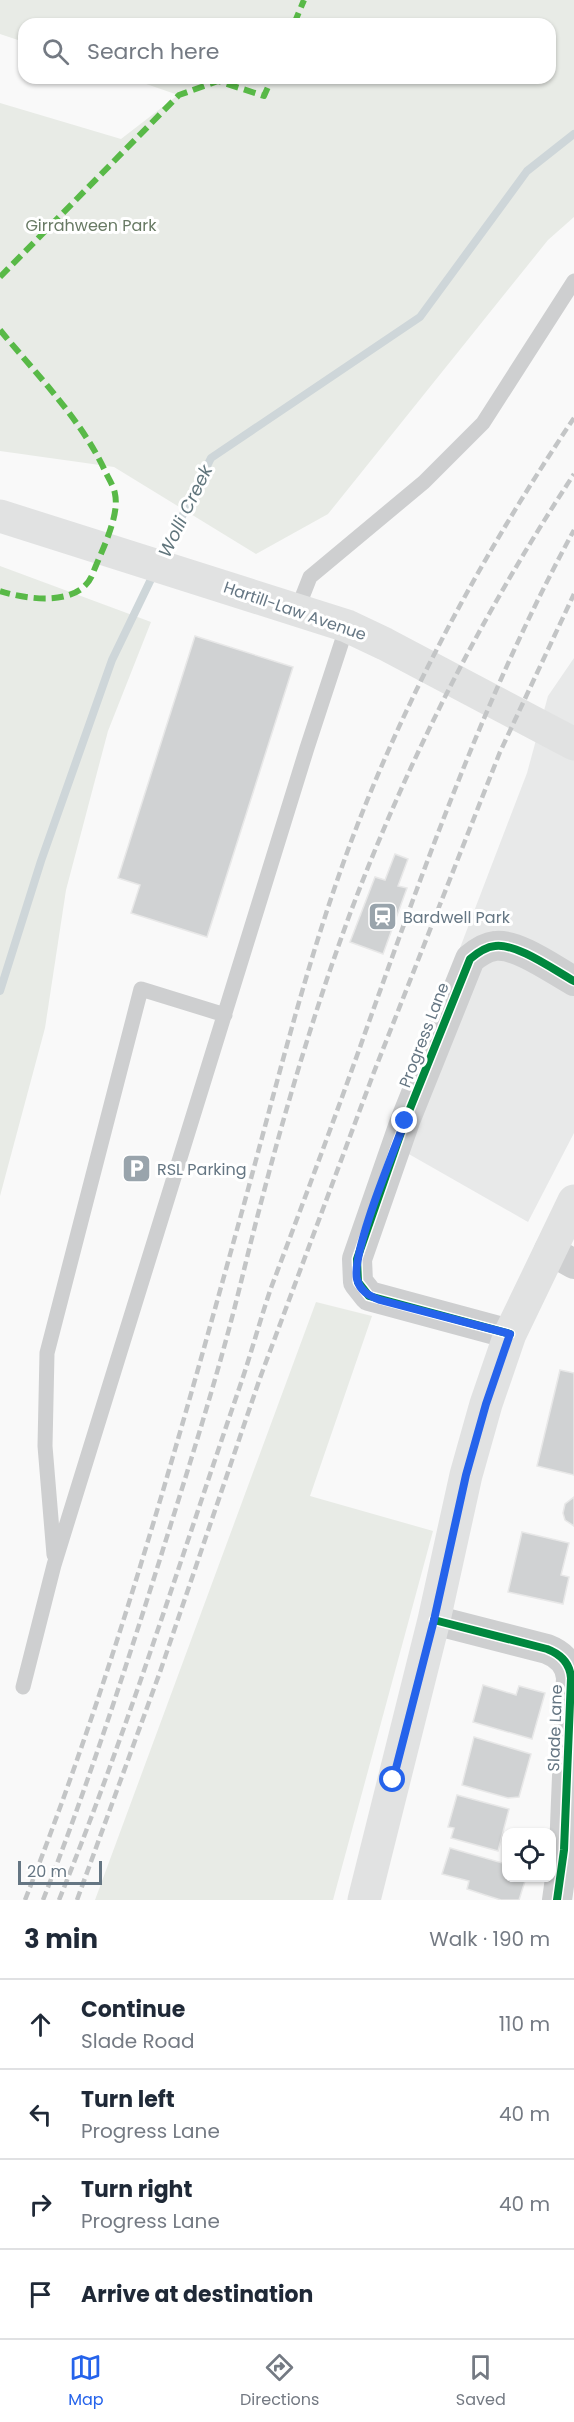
<!DOCTYPE html>
<html lang="en">
<head>
<meta charset="utf-8">
<style>
	body { margin:0; font-family:Poppins,sans-serif; background:#f6f6f7; color:#1f2937 }
	.controls { position:absolute; right:18px; bottom:18px; display:grid; overflow:hidden; border-radius:12px; box-shadow:0 2px 4px #0004 }
	.controls button { width:54px; height:54px; display:grid; place-items:center; padding:0; border:0; border-bottom:2px solid #e0e1e3; background:#fff; color:#1f2937; font:30px sans-serif }
	.scale { position:absolute; left:18px; bottom:15px; width:84px; box-sizing:border-box; padding-left:6px; border:3px solid #657683; border-top:0; font-size:16px; line-height:21px; white-space:nowrap; color:#657683; -webkit-text-stroke:4px #fff; paint-order:stroke }
	.stop { position:absolute; width:18px; height:18px; margin:-14px; border:4px solid #2563eb; border-radius:50%; background:#fff }
	.stop.end { background:#2563eb; border-color:#fff; box-shadow:0 2px 6px #0008 }
	.list { margin:0; padding:0; list-style:none }
	h2 { display:flex; justify-content:space-between; align-items:center; height:78px; margin:0; padding:0 24px; font-size:26px }
	h2 small { font-size:20px; font-weight:400; color:#747a83 }
	.list li { display:grid; grid-template-columns:39px 1fr auto; gap:18px; align-items:center; box-sizing:border-box; height:90px; padding:0 24px; border-top:2px solid #e0e1e3 }
	.list b { display:block; font-size:22px; white-space:nowrap }
	.list p { margin:0; font-size:20px; white-space:nowrap; color:#747a83 }
	.list em { font-size:20px; font-style:normal; color:#747a83 }
	.icon { flex:none; width:33px; height:33px; fill:none; stroke:currentColor; stroke-width:2; stroke-linecap:round; stroke-linejoin:round }
	.map { position:relative; flex:none; width:574px; height:1900px; overflow:hidden }
	.search { position:absolute; background:#fff; box-shadow:0 2px 4px #0004; left:18px; right:18px; top:18px; height:66px; display:flex; align-items:center; gap:15px; box-sizing:border-box; padding:0 21px; border-radius:18px; color:#747a83; font-size:22px }
	.sheet { height:438px; background:#fff }
	nav { display:flex; justify-content:space-around; align-items:center; box-sizing:border-box; height:84px; border-top:2px solid #e0e1e3; background:#fff; font-size:16px; color:#747a83 }
	nav a { display:grid; justify-items:center; gap:3px }
	nav .on { color:#2563eb }
	.map>svg:first-child { display:block }
</style>
</head>
<body>
<div class="map">
<svg width="574" height="1900" viewBox="0 0 574 1900">
	<rect width="100%" height="100%" fill="#f9f9f9"/>
	<path fill="#e8e9e9" d="M 574,658 L 574,1133 L 528,1222 L 386,1141 L 527,773 L 548,696 Z"/>
	<path fill="#e8ebe6" d="M 0,0 L 574,0 L 574,217 L 548,240 L 328,514 L 256,554 L 114,467 L 0,451 L 0,103 L 121,139 L 178,95 L 129,78 L 550,78 L 550,24 L 24,24 L 24,42 L 0,34 Z
		M 0,566 L 151,622 L 108,731 L 66,890 L 45,1028 L 0,1196 Z
		M 316,1302 L 372,1316 L 310,1496 L 433,1531 L 333,1900 L 95,1900 Z"/>
	<g fill="none" stroke-linecap="round" stroke-linejoin="round">
		<path stroke="#ced6d9" stroke-width="8" d="M 160,561 L 211,458 L 420,317 L 527,171 L 574,134
			M 0,991 L 41,861 L 112,660 L 154,573"/>
	</g>
	<path fill="#d0d2d3" stroke="#e8e8e8" stroke-width="1.5" d="M 195,636 L 293,667 L 207,937 L 131,913 L 140,885 L 118,878 Z
		M 395,854 L 408,859 L 398,886 L 407,888 L 383,954 L 350,942 L 375,877 L 385,880 Z
		M 560,1370 L 574,1373 L 574,1475 L 537,1466 Z
		M 574,1497 L 574,1526 L 565,1520 L 563,1513 L 565,1504 Z
		M 522,1532 L 569,1543 L 561,1575 L 569,1577 L 563,1604 L 508,1592 Z
		M 483,1685 L 516,1695 L 519,1686 L 545,1693 L 532,1739 L 473,1722 Z
		M 474,1737 L 531,1754 L 519,1797 L 508,1798 L 462,1785 Z
		M 457,1795 L 509,1809 L 498,1851 L 451,1838 L 454,1828 L 448,1827 Z
		M 450,1848 L 506,1864 L 506,1878 L 526,1878 L 519,1900 L 501,1900 L 485,1895 L 467,1889 L 469,1881 L 442,1874 Z"/>
	<g fill="none" stroke-linecap="round" stroke-linejoin="round">
		<path stroke="#cecfd0" stroke-width="15" d="M 297,610 L 310,577 L 424,482 L 483,423 L 574,281
			M 54,1555 L 45,1446 L 47,1353 L 141,989 L 225,1015
			M 23,1687 L 54,1565 L 307,748 L 347,626"/>
		<path stroke="#cecfd0" stroke-width="30" d="M 549,1250 L 574,1264
			M 510,1334 L 369,1296 L 358,1282 L 357,1259 L 405,1121 L 470,959 C 477,953 485,947 495,946 C 517,943 554,970 574,981
			M 434,1620 L 547,1649 C 560,1654 570,1663 571,1678 L 564,1850 L 557,1900"/>
		<path stroke="#e1e2e2" stroke-width="33" d="M 0,516 L 347,626 L 385,644 L 574,744
			M 364,1900 L 434,1620 L 466,1475 L 486,1404 L 510,1334 L 574,1201"/>
		<path stroke="#c3c5c6" stroke-width="4.5" stroke-dasharray="9 4.5" stroke-linecap="butt" d="M 25,1900 C 113,1677 177,1446 241,1215 C 277,1085 308,953 357,826 C 413,682 488,546 574,418
			M 43,1900 C 87,1788 124,1673 160,1559 C 189,1466 219,1373 242,1278 C 272,1155 307,1030 351,911 C 409,757 484,611 574,474
			M 59,1900 C 127,1732 181,1558 240,1386 C 251,1354 260,1320 271,1288 C 303,1203 335,1118 365,1033 C 426,862 487,690 574,530
			M 77,1900 L 160,1672 L 260,1378 L 374,1072 L 500,752 L 574,594"/>
		<path stroke="#58b947" stroke-width="6" stroke-dasharray="12 6" stroke-linecap="butt" d="M 294,24 L 304,0
			M 0,277 L 179,95 L 218,81 L 264,96 L 272,78
			M 0,330 C 37,375 82,420 106,473 C 109,479 114,487 115,494 C 120,516 101,552 93,573 C 81,607 28,600 0,591"/>
		<defs>
			<path id="cycleway" d="M 510,1334 L 369,1296 L 358,1282 L 357,1259 L 405,1121 L 470,959 C 477,953 485,947 495,946 C 517,943 554,970 574,981
				M 434,1620 L 547,1649 C 560,1654 570,1663 571,1678 L 564,1850 L 557,1900"/>
		</defs>
		<use href="#cycleway" stroke="#fff" stroke-width="11"/>
		<use href="#cycleway" stroke="#00873e" stroke-width="8"/>
	</g>
	<g fill="none" stroke-linecap="round" stroke-linejoin="round">
		<path stroke="#2563eb" stroke-width="8" d="M 393,1780 L 434,1620 L 466,1475 L 486,1404 L 510,1334 L 380,1300 C 369,1296 360,1291 357,1279 C 351,1253 394,1151 405,1121"/>
	</g>
	<defs>
		<symbol id="station-square" viewBox="-11 -11 22 22"><rect x="-9" y="-9" width="18" height="18" rx="4" fill="#99a4ac" stroke="#fff"/><path d="M-3-6H3Q5-6 5-4V2Q5 4 3 4L4.5 6H3L1.5 4h-3L-3 6H-4.5L-3 4Q-5 4-5 2V-4Q-5-6-3-6ZM-3.5-4v3h7v-3ZM-3.5 1v1.5H-2V1ZM2 1v1.5H3.5V1Z" fill="#fff"/></symbol>
		<symbol id="parking-square" viewBox="-11 -11 22 22"><rect x="-9" y="-9" width="18" height="18" rx="4" fill="#99a4ac" stroke="#fff"/><path d="M-3.5-5.5H1a3.5 3.5 0 0 1 0 7H-1V5.5H-3.5ZM-1-3.4V-.6H.8a1.4 1.4 0 0 0 0-2.8Z" fill="#fff"/></symbol>
	</defs>
	<g fill-rule="evenodd">
		<use href="#station-square" x="366" y="900" width="33" height="33"/>
		<use href="#parking-square" x="120" y="1152" width="33" height="33"/>
	</g>
	<g text-anchor="middle" dominant-baseline="central" stroke-width="6" stroke-linejoin="round" paint-order="stroke">
		<g font-size="16" fill="#687a64" stroke="#fff">
			<text x="91" y="225">Girrahween Park</text>
		</g>
		<g font-size="16" fill="#657683" stroke="#fff">
			<text transform="translate(295 611) rotate(19)">Hartill-Law Avenue</text>
			<text transform="translate(424 1035) rotate(-69)">Progress Lane</text>
			<text transform="translate(555 1728) rotate(-88)">Slade Lane</text>
		</g>
		<g font-size="16" fill="#657683" stroke="#fff" text-anchor="start">
			<text x="403" y="917">Bardwell Park</text>
			<text x="157" y="1169">RSL Parking</text>
		</g>
		<g font-size="18" font-style="italic" fill="#60757c" stroke="#fff">
			<text transform="translate(185 511) rotate(-64)">Wolli Creek</text>
		</g>
	</g>
</svg>
<div class="controls">
<button><svg class="icon" aria-label="locate" viewBox="0 0 24 24"><circle cx="12" cy="12" r="6"/><path d="M12 2v4M12 18v4M2 12h4M18 12h4"/></svg></button>
</div>
<div class="scale">20 m</div>
<div class="stop" style="left:393px;top:1780px"></div>
<div class="stop end" style="left:405px;top:1121px"></div>
<div class="search"><svg class="icon" aria-label="search" viewBox="0 0 24 24"><circle cx="10" cy="10" r="6"/><path d="M15 15l6 6"/></svg>Search here</div>
</div>
<section class="sheet">
<h2>3 min<small>Walk · 190 m</small></h2>
<ul class="list">
<li><svg class="icon" aria-label="ahead" viewBox="0 0 24 24"><path d="M12 20V5M6 11l6-6 6 6"/></svg><div><b>Continue</b><p>Slade Road</p></div><em>110 m</em></li>
<li><svg class="icon" aria-label="left" viewBox="0 0 24 24"><path d="M17 20v-9H6M10 6l-5 5 5 5"/></svg><div><b>Turn left</b><p>Progress Lane</p></div><em>40 m</em></li>
<li><svg class="icon" aria-label="right" viewBox="0 0 24 24"><path d="M7 20v-9h11M14 6l5 5-5 5"/></svg><div><b>Turn right</b><p>Progress Lane</p></div><em>40 m</em></li>
<li><svg class="icon" aria-label="arrive" viewBox="0 0 24 24"><path d="M6 21V4h12l-3 4 3 4H6"/></svg><div><b>Arrive at destination</b></div></li>
</ul>
</section>
<nav>
<a class="on"><svg class="icon" aria-label="map" viewBox="0 0 24 24"><path d="M3 6l6-2 6 2 6-2v14l-6 2-6-2-6 2zM9 4v14M15 6v14"/></svg>Map</a>
<a><svg class="icon" aria-label="directions" viewBox="0 0 24 24"><path d="M12 3l9 9-9 9-9-9zM9 14v-3h6M13 9l2 2-2 2"/></svg>Directions</a>
<a><svg class="icon" aria-label="saved" viewBox="0 0 24 24"><path d="M7 4h10v16l-5-4-5 4z"/></svg>Saved</a>
</nav>
</body>
</html>
